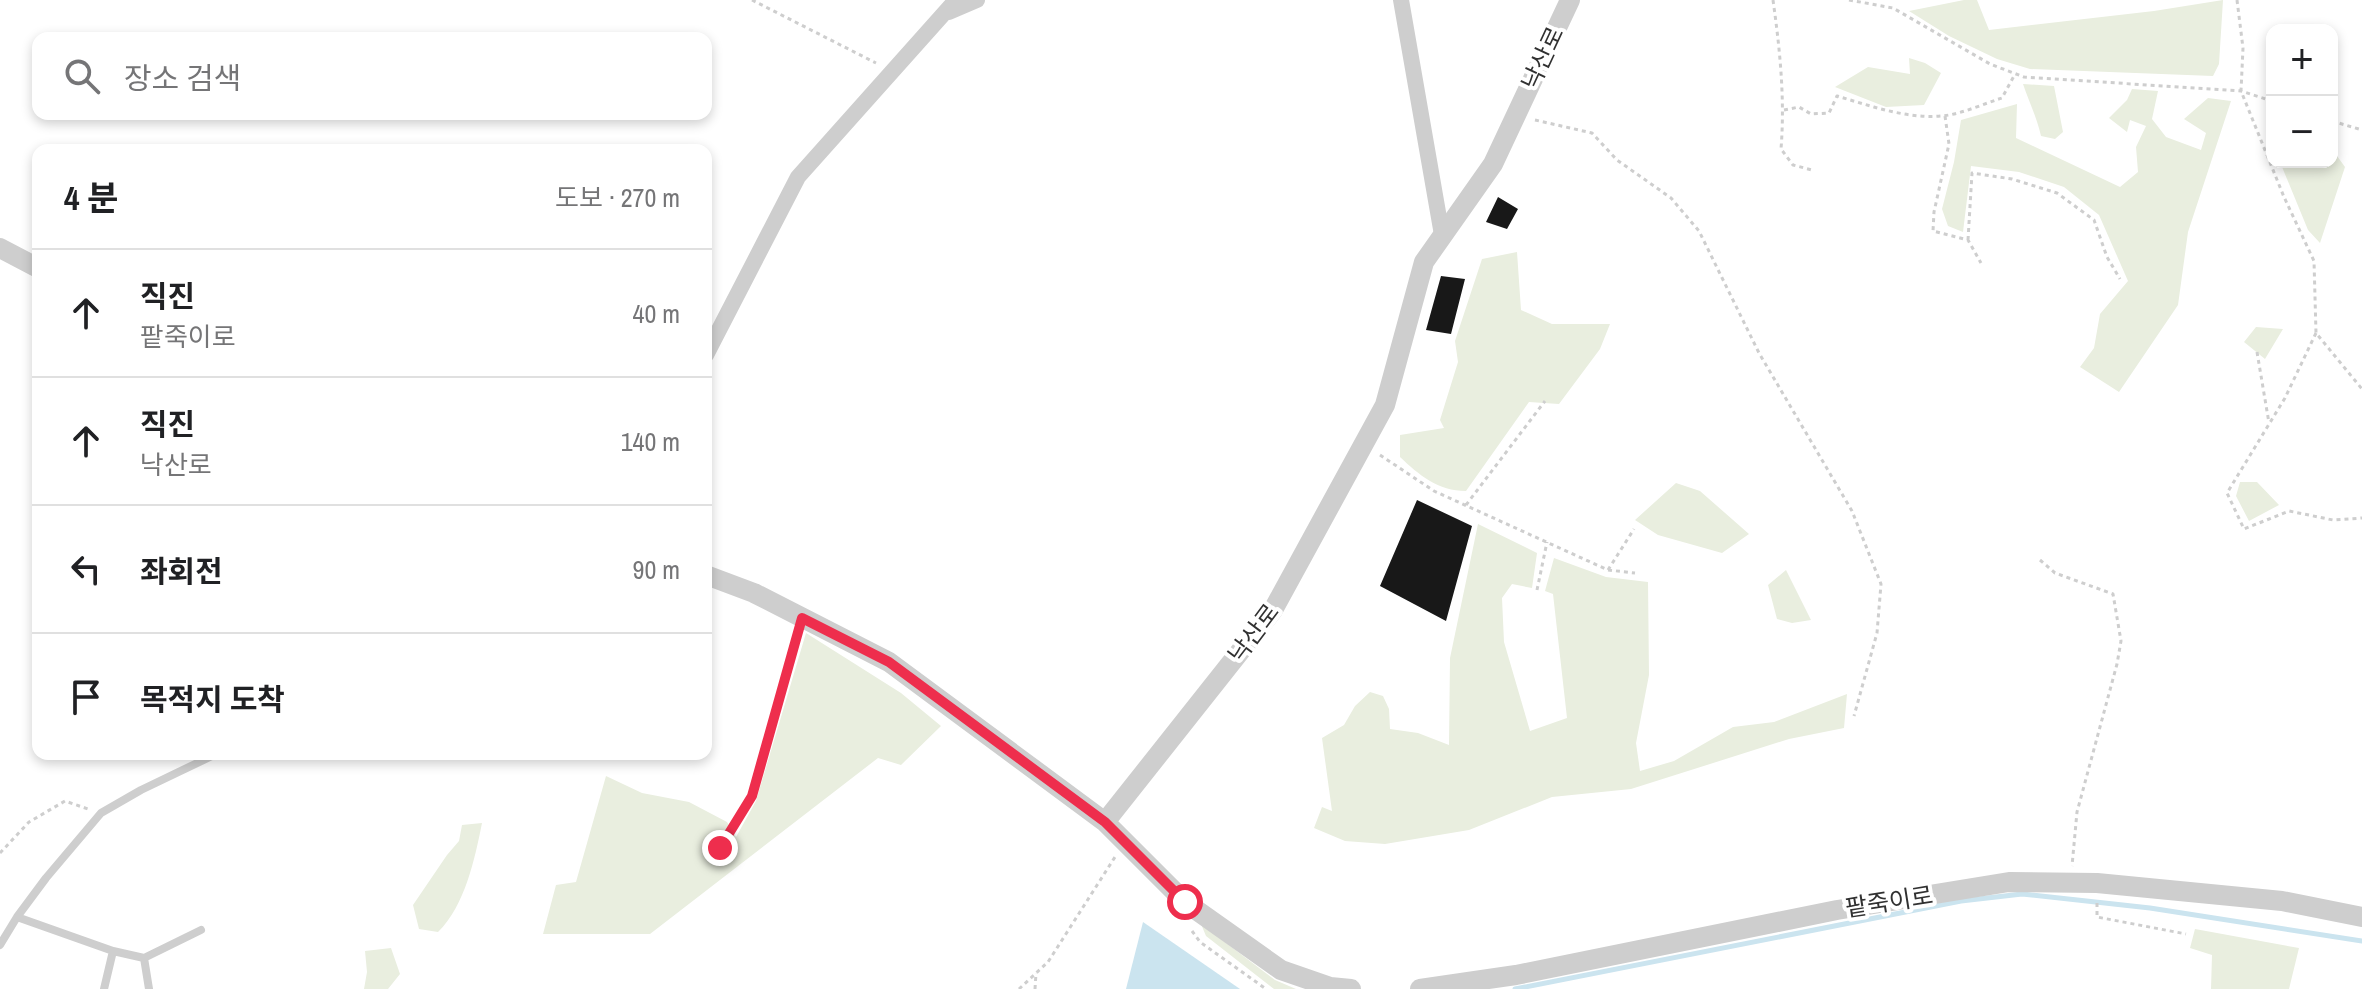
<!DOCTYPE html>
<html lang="ko">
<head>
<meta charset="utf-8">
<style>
	body { margin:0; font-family:"Archivo Narrow","Noto Sans KR",sans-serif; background:#f6f6f6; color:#202124 }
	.controls { position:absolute; right:24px; top:24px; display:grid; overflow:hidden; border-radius:16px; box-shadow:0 4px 12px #0003 }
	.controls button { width:72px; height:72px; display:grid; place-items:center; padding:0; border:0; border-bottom:2px solid #e0e0e0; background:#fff; color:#202124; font:40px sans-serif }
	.stop { position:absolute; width:24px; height:24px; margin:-18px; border:6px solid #ee2e4d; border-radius:50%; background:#fff }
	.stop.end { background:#ee2e4d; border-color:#fff; box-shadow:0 2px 8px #0008 }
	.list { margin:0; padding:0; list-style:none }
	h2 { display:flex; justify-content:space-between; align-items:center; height:104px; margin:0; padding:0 32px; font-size:34px }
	h2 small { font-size:26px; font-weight:400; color:#757577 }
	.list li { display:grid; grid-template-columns:52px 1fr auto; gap:24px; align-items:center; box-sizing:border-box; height:128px; padding:0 32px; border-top:2px solid #e0e0e0 }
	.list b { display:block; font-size:30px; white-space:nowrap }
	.list p { margin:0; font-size:26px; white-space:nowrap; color:#757577 }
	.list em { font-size:26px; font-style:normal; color:#757577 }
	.icon { flex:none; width:44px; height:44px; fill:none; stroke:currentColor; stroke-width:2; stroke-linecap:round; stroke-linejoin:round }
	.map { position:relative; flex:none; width:2362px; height:989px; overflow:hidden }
	.search { position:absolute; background:#fff; box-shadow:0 4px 12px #0003; left:32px; top:32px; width:680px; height:88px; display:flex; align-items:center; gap:20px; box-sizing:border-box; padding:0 28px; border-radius:16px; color:#757577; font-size:30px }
	.panel { position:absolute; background:#fff; box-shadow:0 4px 12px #0003; left:32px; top:144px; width:680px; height:616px; border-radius:16px }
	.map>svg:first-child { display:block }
</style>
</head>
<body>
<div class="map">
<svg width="2362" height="989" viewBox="0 0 2362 989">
	<rect width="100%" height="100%" fill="#fff"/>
	<path fill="#e9eedf" d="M 1964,0 L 1977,0 L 1989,30 L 2154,11 L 2223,0 L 2219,64 L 2213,76 L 2030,69 L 1997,59 L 1949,36 L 1909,11 Z
		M 1909,58 L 1925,63 L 1941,73 L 1924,105 L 1886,107 L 1835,87 L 1868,67 L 1910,74 Z
		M 2023,84 L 2054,86 L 2063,132 L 2055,139 L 2041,136 C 2037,118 2029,102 2023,84 Z
		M 2132,89 L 2158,91 L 2152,119 L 2166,137 L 2201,150 L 2206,133 L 2184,119 L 2208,98 L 2231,101 L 2188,232 L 2178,305 L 2119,392 L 2080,367 L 2094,348 L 2100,314 L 2128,281 L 2099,215 L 2064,187 L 2019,172 L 1971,166 L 1963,232 L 1948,226 L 1942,209 L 1954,162 L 1961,120 L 2017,104 L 2016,138 L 2120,187 L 2138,172 L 2136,147 L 2146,126 L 2130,120 L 2127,132 L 2109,118 L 2127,100 Z
		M 2332,149 L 2345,167 L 2320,243 L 2308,230 L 2280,162 L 2332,162 Z
		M 1517,252 L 1521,310 L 1552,324 L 1610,324 L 1600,349 L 1559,404 L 1529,402 L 1466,491 C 1438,491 1419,475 1400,457 L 1400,435 L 1444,428 L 1440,420 L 1458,362 L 1455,341 L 1482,259 Z
		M 2256,327 L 2283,329 L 2265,359 L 2244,342 Z
		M 2240,482 L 2257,482 L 2279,505 L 2249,521 L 2236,496 Z
		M 1676,483 L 1700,491 L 1749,534 L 1722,553 L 1658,535 L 1635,520 Z
		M 1478,524 L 1537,553 L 1532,588 L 1512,584 L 1502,598 L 1504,642 L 1530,731 L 1567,718 L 1553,594 L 1545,591 L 1554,558 L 1606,577 L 1648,582 L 1649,675 L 1636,743 L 1640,771 L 1674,761 L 1733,727 L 1774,722 L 1847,694 L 1844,728 L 1789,739 L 1631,789 L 1552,797 L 1469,830 L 1385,844 L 1345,841 L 1314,828 L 1322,807 L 1332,811 L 1322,738 L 1344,725 L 1355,706 L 1370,692 L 1383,696 L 1389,709 L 1390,729 L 1418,733 L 1449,745 L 1450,658 Z
		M 1786,570 L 1811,620 L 1792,623 L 1777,619 L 1768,585 Z
		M 806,633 L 901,693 L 941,726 L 901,765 L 878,758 L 650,934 L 543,934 L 556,885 L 576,882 L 606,776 L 642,793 L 689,802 L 727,822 L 736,837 L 756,801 Z
		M 482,823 C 475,858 465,906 438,932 L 419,929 L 413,905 L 447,855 L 459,841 L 462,825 Z
		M 1201,924 L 1275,980 L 1296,989 L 1274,989 L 1206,936 Z
		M 2195,929 L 2299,948 L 2289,989 L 2211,989 L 2212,955 L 2190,948 Z
		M 391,948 L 400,974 L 388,989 L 364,989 L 367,972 L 365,951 Z"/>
	<path fill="#cbe4ef" d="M 1143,922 L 1240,989 L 1126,989 Z"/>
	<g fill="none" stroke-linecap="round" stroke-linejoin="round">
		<path stroke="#cbe4ef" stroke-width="5" d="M 1515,989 L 1961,901 L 2022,894 L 2150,908 L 2362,941"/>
	</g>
	<path fill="#181818" d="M 1498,197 L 1518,209 L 1507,229 L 1486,222 Z
		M 1441,276 L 1465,279 L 1451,334 L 1426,330 Z
		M 1417,500 L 1472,526 L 1446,621 L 1380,586 Z"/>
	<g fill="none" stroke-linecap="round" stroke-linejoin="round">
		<path stroke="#cecece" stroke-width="3" stroke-dasharray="4 4" stroke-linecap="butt" d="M 752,0 L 876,63
			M 1773,0 C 1780,50 1785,99 1781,149 L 1793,165 L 1812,170
			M 1849,0 L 1893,8 L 1990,64 L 2024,77 L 2241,91 L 2272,101
			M 2237,0 L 2243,48 L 2241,91 L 2284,197 L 2314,261 L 2316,333 L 2362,389
			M 1784,110 L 1799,107 L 1811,114 L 1829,113 L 1837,96 C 1871,106 1906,119 1942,116 C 1962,114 1983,104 2002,98 L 2015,74
			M 1945,116 L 1949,144 L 1934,212 L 1933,231 L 1968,240 L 1981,263
			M 1535,120 L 1592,133 L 1617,160 L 1671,198 L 1699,231 L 1759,353 L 1852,511 L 1881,584 L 1877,633 L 1854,716
			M 2332,121 L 2362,130
			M 1968,240 L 1972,173 L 2012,179 L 2057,193 L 2094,220 L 2107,257 L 2120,279
			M 2316,333 L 2285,398 L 2227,493 L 2244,529 L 2289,511 L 2333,520 L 2362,518
			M 2257,352 L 2269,423
			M 1380,455 L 1434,491 L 1608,570 L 1635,573
			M 1466,505 L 1545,401
			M 2040,560 L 2055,573 L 2113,594 L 2121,641 L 2117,664 L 2077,812 L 2072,866
			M 1608,570 L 1634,529
			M 1537,590 L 1547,542
			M 720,848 L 752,796 L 797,637
			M 0,853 L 29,822 L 65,801 L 88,809
			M 2097,903 L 2097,917 L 2186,934
			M 1192,931 L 1200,942 L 1266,989
			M 1019,989 L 1048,962 L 1115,857
			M 1035,989 L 1036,973"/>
		<path stroke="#cecece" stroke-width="8" d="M 17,917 L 113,951 L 104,989
			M 0,945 L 17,917 L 46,878 L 101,813 L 141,790 L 216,754
			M 113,951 L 144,958 L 149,989
			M 144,958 L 201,930"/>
		<path stroke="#cecece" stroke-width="16" d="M 1401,0 L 1442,235
			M 949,12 L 977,0
			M 706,355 L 798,177 L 956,0"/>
		<path stroke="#cecece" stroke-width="20" d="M 0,248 L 38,268
			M 706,575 L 754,593 L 889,662 L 1105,822 L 1185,902 L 1281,970 L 1330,987 L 1351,989
			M 1105,822 L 1273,610 L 1385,405 L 1424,262 L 1493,164 L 1570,0
			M 1420,989 L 1516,975 L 1837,910 L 2009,882 L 2097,883 L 2282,901 L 2362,917"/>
	</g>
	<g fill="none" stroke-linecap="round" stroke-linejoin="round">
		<path stroke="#ee2e4d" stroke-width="10" d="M 720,848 L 752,796 L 802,618 L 889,662 L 1105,822 L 1185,902"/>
	</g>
	<g text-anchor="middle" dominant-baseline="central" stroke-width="8" stroke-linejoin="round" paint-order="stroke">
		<g font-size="24" fill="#313131" stroke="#fff">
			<text transform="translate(1542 58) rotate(-65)">낙산로</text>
			<text transform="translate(1253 633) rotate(-53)">낙산로</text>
			<text transform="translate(1889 901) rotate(-9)">팥죽이로</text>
		</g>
	</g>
</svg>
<div class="controls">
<button>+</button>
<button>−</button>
</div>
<div class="stop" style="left:1185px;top:902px"></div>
<div class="stop end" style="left:720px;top:848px"></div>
<div class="search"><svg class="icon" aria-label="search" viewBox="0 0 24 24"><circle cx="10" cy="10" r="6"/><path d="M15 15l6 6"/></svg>장소 검색</div>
<section class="panel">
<h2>4 분<small>도보 · 270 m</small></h2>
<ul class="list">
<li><svg class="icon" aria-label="ahead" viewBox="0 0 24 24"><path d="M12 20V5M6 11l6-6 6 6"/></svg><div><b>직진</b><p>팥죽이로</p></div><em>40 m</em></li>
<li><svg class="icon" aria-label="ahead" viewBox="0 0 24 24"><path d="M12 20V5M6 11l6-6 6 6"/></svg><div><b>직진</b><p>낙산로</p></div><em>140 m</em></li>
<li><svg class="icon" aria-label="left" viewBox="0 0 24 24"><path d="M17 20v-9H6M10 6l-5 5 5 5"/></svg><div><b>좌회전</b></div><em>90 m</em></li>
<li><svg class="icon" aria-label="arrive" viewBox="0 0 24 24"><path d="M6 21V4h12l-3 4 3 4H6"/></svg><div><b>목적지 도착</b></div></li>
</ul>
</section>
</div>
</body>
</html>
